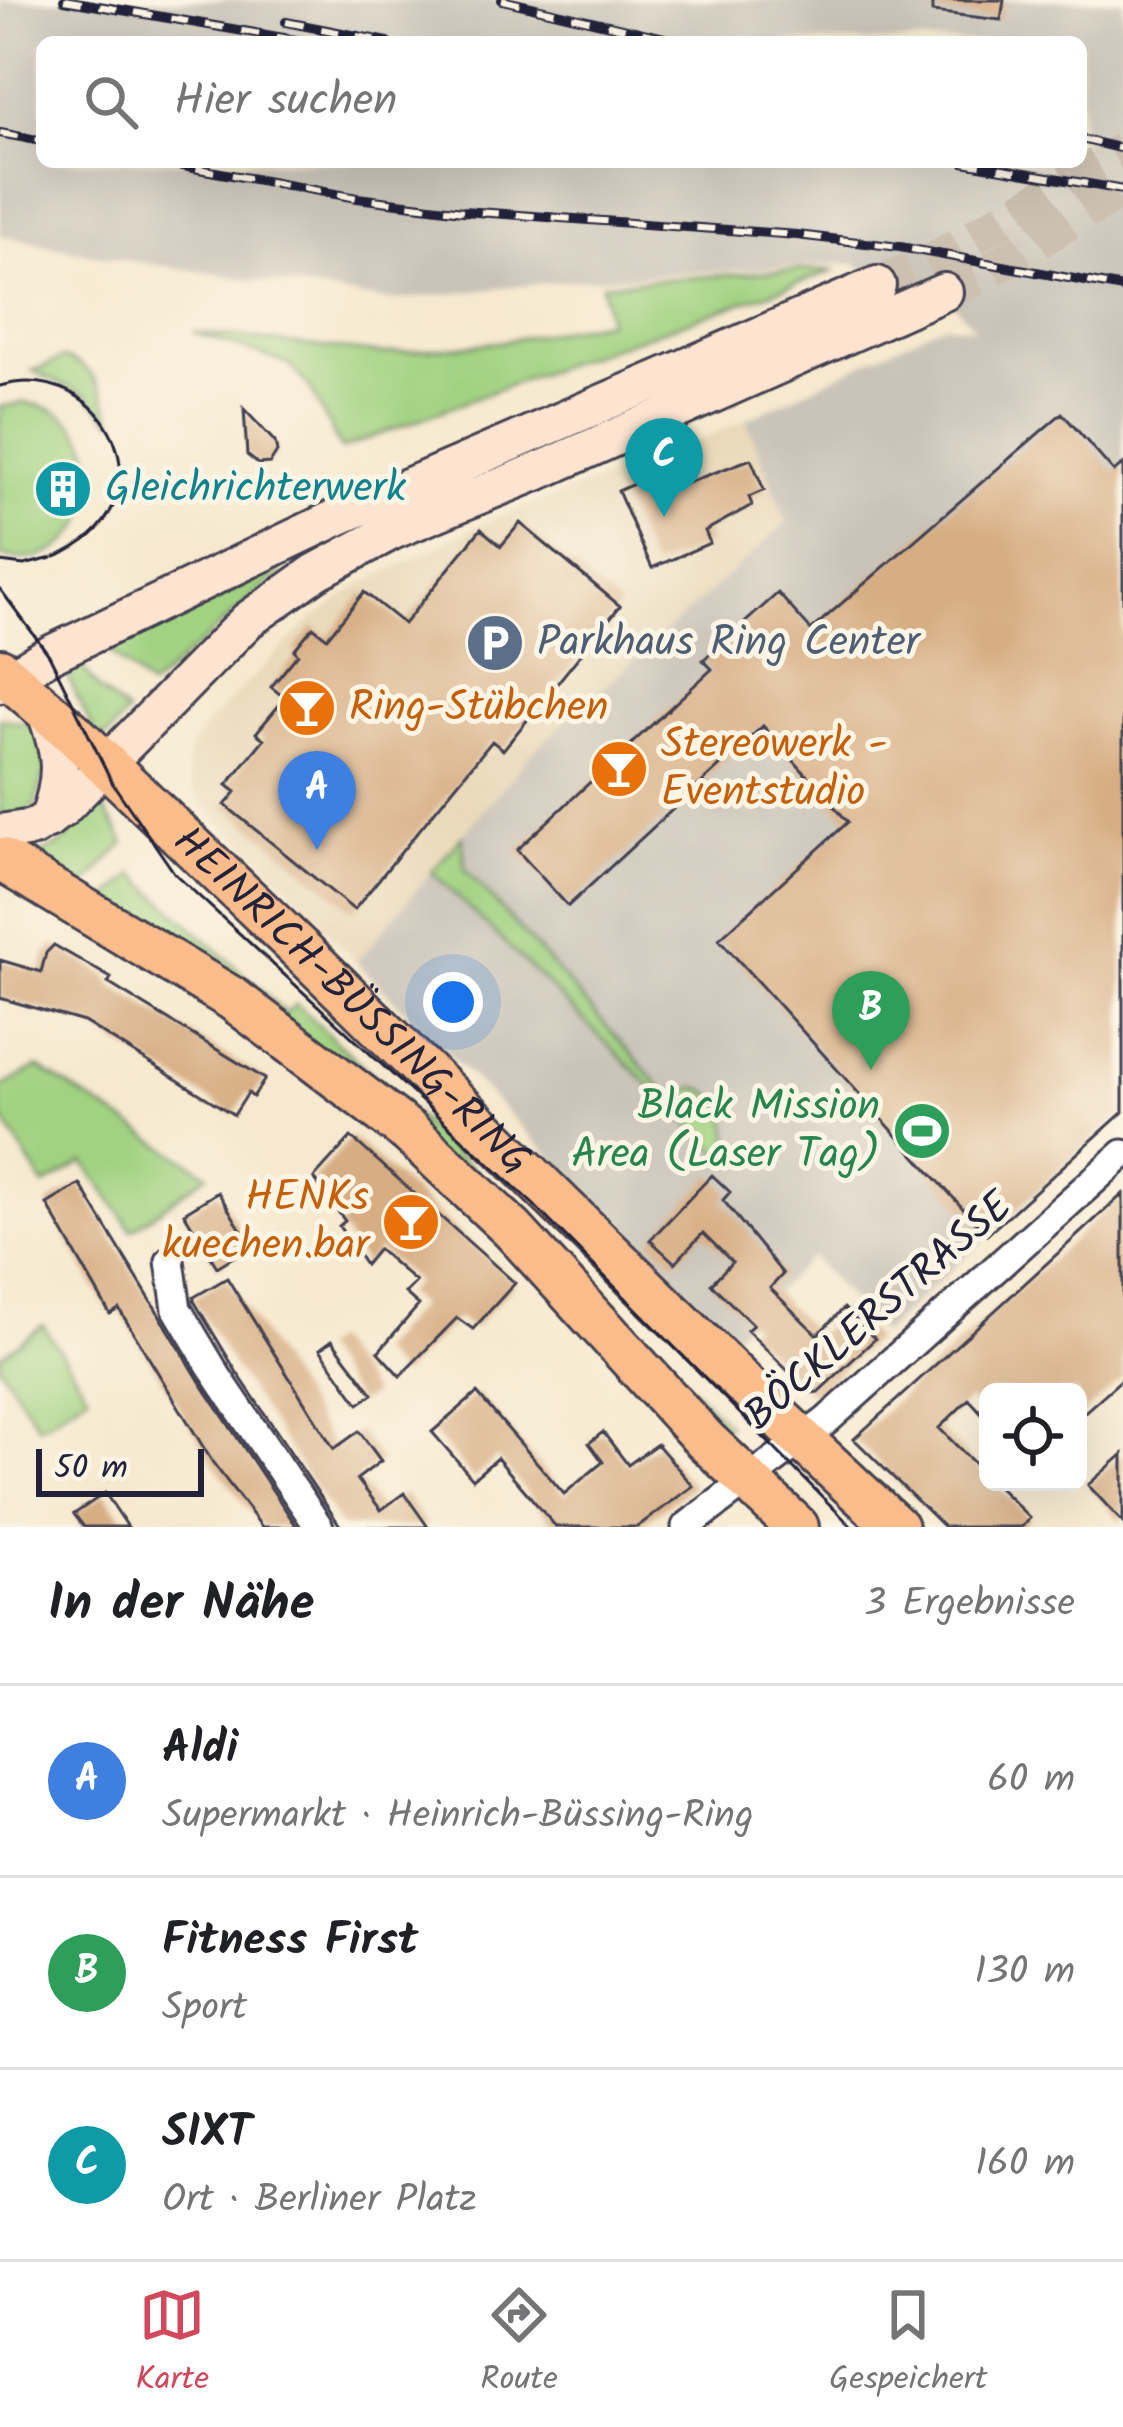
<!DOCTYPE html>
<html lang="de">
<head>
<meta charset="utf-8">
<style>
	body { margin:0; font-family:Kalam,sans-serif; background:#f6f6f6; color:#202124 }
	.controls { position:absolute; right:36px; bottom:36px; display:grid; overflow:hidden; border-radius:18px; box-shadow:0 12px 48px #0002 }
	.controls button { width:108px; height:108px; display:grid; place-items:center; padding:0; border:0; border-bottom:3px solid #e0e0e0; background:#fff; color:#202124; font:60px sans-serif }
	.scale { position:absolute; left:36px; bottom:30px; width:168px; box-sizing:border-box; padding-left:12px; border:6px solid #22223b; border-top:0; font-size:33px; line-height:42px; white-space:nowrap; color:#22223b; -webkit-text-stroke:9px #fcf5e5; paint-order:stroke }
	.you { position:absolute; left:453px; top:1002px; width:42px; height:42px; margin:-30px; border:9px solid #fff; border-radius:50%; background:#1a73e8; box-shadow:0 0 0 18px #1a73e833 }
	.badge { display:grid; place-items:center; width:78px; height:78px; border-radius:50%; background:#d1495b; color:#fff; font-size:39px; font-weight:700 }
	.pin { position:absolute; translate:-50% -99px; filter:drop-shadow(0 3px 6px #0008) }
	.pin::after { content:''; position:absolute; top:63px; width:42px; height:36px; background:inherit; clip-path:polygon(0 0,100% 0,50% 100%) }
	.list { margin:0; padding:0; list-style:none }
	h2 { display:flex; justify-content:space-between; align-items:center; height:156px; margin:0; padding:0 48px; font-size:51px }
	h2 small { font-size:39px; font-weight:400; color:#757577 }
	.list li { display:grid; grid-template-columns:78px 1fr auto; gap:36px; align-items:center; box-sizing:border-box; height:192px; padding:0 48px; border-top:3px solid #e0e0e0 }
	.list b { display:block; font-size:45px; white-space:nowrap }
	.list p { margin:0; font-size:39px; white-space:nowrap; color:#757577 }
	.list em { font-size:39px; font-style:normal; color:#757577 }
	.icon { flex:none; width:66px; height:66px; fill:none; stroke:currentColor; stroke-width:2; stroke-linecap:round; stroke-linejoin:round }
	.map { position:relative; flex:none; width:1123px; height:1527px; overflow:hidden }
	.search { position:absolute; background:#fff; box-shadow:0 12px 48px #0002; left:36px; right:36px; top:36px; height:132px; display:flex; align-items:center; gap:30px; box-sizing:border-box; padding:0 42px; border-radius:18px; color:#757577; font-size:45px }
	.sheet { height:732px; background:#fff }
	nav { display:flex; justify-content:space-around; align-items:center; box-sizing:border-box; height:168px; border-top:3px solid #e0e0e0; background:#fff; font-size:33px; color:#757577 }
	nav a { display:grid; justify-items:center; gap:6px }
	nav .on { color:#d1495b }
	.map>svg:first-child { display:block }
</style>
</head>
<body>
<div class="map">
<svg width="1123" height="1527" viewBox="0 0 1123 1527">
	<rect width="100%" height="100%" fill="#fcf5e5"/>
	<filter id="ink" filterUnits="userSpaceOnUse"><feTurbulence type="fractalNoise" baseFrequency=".00833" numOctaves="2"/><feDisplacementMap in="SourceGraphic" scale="24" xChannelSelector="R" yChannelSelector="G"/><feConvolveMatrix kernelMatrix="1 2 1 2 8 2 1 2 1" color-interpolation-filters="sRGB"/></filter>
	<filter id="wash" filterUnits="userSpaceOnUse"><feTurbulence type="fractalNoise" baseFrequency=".004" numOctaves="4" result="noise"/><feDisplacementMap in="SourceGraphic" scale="48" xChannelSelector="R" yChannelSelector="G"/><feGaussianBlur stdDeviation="2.7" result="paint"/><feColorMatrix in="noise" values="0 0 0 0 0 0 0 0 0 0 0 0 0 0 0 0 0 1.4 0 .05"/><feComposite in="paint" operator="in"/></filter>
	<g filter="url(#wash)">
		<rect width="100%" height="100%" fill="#f6e9cf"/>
		<path fill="#e9d9ba" d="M 746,420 L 787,521 L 534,750 L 356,962 L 292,891 L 202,803 L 191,786 L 187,769 L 190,748 L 209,721 L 310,621 L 358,586 L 488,521 L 645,464 Z"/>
		<path fill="#c9c3b8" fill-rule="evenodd" d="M 0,0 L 1123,0 L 1123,1114 L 881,1334 L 811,1256 L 732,1337 L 356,962 L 534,750 L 787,522 L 746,420 L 943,324 L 975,328 L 933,281 L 892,301 L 856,263 L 574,280 L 388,301 L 99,256 L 0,235 ZM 42,42 L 1081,42 L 1081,162 L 42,162 Z"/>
		<path fill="#a1d281" stroke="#627a5e" stroke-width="3" d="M 798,270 L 836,270 L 576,360 L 341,449 L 309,386 L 289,364 L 193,332 L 383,354 L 500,342 L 608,321 L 602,284 Z
			M 63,358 C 95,364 105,397 114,423 L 87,396 L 33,371 Z
			M 21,403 C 132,408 107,582 0,556 L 0,407 Z
			M 278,569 L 280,573 L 150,688 L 108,650 Z
			M 82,666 L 99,690 L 127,713 L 109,735 L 102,738 L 94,732 L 67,675 Z
			M 0,718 L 32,725 L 52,752 L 34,807 L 21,814 L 0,816 Z
			M 101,803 L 125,843 L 77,893 L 34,857 L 61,844 Z
			M 462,836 L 465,869 L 672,1099 L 696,1087 C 727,1095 729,1123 731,1151 L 723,1157 L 432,872 Z
			M 134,874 L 286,1013 L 296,1004 L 513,1207 L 728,1425 L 722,1431 L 613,1312 L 99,907 Z
			M 38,1067 L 208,1174 L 132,1230 L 84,1162 L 44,1186 L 0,1113 L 0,1088 Z
			M 43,1325 L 88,1394 L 39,1427 L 0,1366 L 0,1356 Z"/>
		<g id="blocks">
			<path fill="#d7ae84" d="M 932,0 L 1004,0 L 1001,20 L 932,12 Z
				M 244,409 L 275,442 L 277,452 L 270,463 L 258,464 L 247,455 Z
				M 1062,413 L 1114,472 L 1123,464 L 1123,1112 L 987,1235 L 719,939 L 848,822 L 763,726 L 568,906 L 517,850 L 712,669 L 703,660 L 778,593 L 811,630 Z
				M 751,459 L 764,490 L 749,497 L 752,505 L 705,531 L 710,543 L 652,568 L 618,491 L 676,465 L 684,484 Z
				M 520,523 L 620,606 L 503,750 L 492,741 L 354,910 L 225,805 L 236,792 L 227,785 L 264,739 L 256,733 L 285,698 L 271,687 L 298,654 L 294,650 L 313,627 L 327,638 L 364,592 L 404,624 L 481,529 L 501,546 Z
				M 54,945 L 111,978 L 108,983 L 265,1079 L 253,1097 L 248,1093 L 234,1115 L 84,1022 L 0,998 L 0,960 L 41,972 L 46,953 Z
				M 351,1137 L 515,1283 L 473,1329 L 457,1318 L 400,1376 L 378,1352 L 419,1305 L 405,1293 L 416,1282 L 378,1249 L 365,1265 L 339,1226 L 345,1221 L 314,1178 Z
				M 712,1175 L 730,1192 L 723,1200 L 783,1274 L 770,1288 L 817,1335 L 844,1308 L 875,1339 L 818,1392 L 810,1393 L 747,1330 L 753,1325 L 711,1284 L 732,1262 L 703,1233 L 675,1263 L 650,1240 Z
				M 80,1184 L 202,1385 L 297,1527 L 262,1527 L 213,1463 L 119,1309 L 110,1314 L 47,1204 Z
				M 218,1192 L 251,1246 L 217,1267 L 184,1213 Z
				M 1123,1194 L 1123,1378 L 1078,1418 L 1078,1392 L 988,1392 L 988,1420 L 969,1399 L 939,1428 L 988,1477 L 988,1482 L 993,1482 L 1030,1518 L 1021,1527 L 944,1527 L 854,1439 Z
				M 227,1278 L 334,1449 L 359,1431 L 381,1461 L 357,1479 L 381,1510 L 404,1493 L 428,1527 L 341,1527 L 236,1371 L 194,1301 L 194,1297 Z
				M 332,1340 L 373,1394 L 359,1404 L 320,1349 Z
				M 477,1393 L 564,1494 L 603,1462 L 589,1443 L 603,1432 L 628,1465 L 657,1444 L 693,1486 L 637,1527 L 556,1527 L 497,1458 L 473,1479 L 432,1432 Z
				M 1123,1454 L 1123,1523 L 1088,1485 Z
				M 105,1493 L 128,1527 L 84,1527 L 74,1514 Z"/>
		</g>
	</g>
	<g filter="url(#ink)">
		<use href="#blocks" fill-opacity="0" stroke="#424051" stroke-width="3"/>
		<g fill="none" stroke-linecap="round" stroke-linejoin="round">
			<path stroke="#ccc1b1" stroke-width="36" stroke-dasharray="36 18" stroke-linecap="butt" d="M 877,285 L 932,261 L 1123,150
				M 944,292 L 979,277 L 1123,189"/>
			<defs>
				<path id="street" d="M 170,1261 L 177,1309 L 217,1376 L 319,1527
					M 686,1527 L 826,1421 L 1123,1154"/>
				<path id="secondary" d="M 0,684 L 49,655 L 340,516 L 877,285
					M 44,707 C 61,753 65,773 48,820
					M 0,833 L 33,828 L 62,809 L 248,620 L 316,572 L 392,531 L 546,468 L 944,292"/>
				<g id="primary">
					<path id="s1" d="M 0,670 L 74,734 L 305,954 L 762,1402 L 896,1527"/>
					<path d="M 0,859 L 233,999 L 409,1132 L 513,1230 L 705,1440 L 797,1527"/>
				</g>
			</defs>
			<use href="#street" stroke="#424051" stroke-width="33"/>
			<use href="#secondary" stroke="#424051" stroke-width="42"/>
			<use href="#primary" stroke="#424051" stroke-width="48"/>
			<use href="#street" stroke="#fff" stroke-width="27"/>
			<use href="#secondary" stroke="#fde4d1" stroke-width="36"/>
			<use href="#primary" stroke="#fabc8b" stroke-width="42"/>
			<path stroke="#22223b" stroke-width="3" d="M 0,386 C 107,356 179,506 55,557
				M 0,562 L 24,565 L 52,558
				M 0,589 L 49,655 L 113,784 L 175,874 L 533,1204 L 852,1527"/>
			<defs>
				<path id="rail" d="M 64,0 L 307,42
					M 502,0 L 682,42
					M 286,22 L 388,42
					M 0,133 L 42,141
					M 1081,139 L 1123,149
					M 161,162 L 357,198 L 463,211 L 797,235 L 900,247 L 1123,288
					M 963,162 L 1123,190"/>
			</defs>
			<use href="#rail" stroke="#22223b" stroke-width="10"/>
			<use href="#rail" stroke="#fcf5e5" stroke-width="6" stroke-dasharray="18" stroke-linecap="butt"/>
		</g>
	</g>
	<defs>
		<symbol id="building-disc" viewBox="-11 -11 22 22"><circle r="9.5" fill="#0f9aa8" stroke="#fcf5e5"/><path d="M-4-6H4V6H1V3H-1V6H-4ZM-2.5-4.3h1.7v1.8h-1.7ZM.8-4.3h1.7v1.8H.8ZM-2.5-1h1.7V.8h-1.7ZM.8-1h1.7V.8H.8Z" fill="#fff"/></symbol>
		<symbol id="parking-disc" viewBox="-11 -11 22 22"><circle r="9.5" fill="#5c6f8a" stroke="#fcf5e5"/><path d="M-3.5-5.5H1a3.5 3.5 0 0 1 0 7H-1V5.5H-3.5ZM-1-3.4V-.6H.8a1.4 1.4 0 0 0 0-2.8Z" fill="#fff"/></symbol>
		<symbol id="bar-disc" viewBox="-11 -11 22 22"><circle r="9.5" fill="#e8710a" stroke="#fcf5e5"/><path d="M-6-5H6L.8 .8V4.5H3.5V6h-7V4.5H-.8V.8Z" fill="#fff"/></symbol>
		<symbol id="stadium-disc" viewBox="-11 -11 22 22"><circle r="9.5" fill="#2e9e5b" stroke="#fcf5e5"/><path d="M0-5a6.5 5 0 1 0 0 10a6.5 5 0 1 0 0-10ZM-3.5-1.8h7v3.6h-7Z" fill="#fff"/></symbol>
	</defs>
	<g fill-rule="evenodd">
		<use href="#building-disc" x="30" y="456" width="66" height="66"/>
		<use href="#parking-disc" x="462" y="610" width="66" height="66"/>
		<use href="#bar-disc" x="274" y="675" width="66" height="66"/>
		<use href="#bar-disc" x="586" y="736" width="66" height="66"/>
		<use href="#stadium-disc" x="889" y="1098" width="66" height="66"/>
		<use href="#bar-disc" x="378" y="1189" width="66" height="66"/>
	</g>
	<g text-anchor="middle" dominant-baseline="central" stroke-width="10" stroke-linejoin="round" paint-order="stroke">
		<g font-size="42" fill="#0d838f" stroke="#fcf5e5" text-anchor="start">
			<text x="105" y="489">Gleichrichterwerk</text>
		</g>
		<g font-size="42" fill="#4e5e75" stroke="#fcf5e5" text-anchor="start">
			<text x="537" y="643">Parkhaus Ring Center</text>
		</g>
		<g font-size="42" fill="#c56008" stroke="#fcf5e5" text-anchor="start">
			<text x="349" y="708">Ring-Stübchen</text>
			<text x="661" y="745">Stereowerk -<tspan x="661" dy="48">Eventstudio</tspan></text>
			<text x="369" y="1198" text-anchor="end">HENKs<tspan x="369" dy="48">kuechen.bar</tspan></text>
		</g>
		<g font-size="42" fill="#22223b" stroke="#fcf5e5">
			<text stroke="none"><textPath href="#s1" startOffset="483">HEINRICH-BÜSSING-RING</textPath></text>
			<text transform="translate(879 1312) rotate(-41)">BÖCKLERSTRASSE</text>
		</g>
		<g font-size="42" fill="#27864d" stroke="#fcf5e5" text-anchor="end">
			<text x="880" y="1107">Black Mission<tspan x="880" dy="48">Area (Laser Tag)</tspan></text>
		</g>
	</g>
</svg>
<div class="controls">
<button><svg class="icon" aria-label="locate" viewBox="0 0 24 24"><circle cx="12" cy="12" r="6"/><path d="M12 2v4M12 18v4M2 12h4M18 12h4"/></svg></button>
</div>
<div class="scale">50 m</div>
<div class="you"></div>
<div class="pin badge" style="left:317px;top:850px;background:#3f7fe0">A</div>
<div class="pin badge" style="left:871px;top:1070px;background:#2e9e5b">B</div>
<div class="pin badge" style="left:664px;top:517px;background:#0f9aa8">C</div>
<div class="search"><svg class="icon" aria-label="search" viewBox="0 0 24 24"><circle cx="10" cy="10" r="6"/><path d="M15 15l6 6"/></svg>Hier suchen</div>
</div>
<section class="sheet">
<h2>In der Nähe<small>3 Ergebnisse</small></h2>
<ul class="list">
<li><span class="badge" style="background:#3f7fe0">A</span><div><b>Aldi</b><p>Supermarkt · Heinrich-Büssing-Ring</p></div><em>60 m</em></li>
<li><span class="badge" style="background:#2e9e5b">B</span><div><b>Fitness First</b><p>Sport</p></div><em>130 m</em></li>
<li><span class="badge" style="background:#0f9aa8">C</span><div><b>SIXT</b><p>Ort · Berliner Platz</p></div><em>160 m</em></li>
</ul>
</section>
<nav>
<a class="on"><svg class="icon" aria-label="map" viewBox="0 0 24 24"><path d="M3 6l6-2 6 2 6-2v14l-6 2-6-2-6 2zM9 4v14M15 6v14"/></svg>Karte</a>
<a><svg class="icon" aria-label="directions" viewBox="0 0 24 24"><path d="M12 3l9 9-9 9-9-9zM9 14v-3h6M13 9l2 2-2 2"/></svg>Route</a>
<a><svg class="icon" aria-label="saved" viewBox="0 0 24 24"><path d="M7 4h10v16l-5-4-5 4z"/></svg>Gespeichert</a>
</nav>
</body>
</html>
